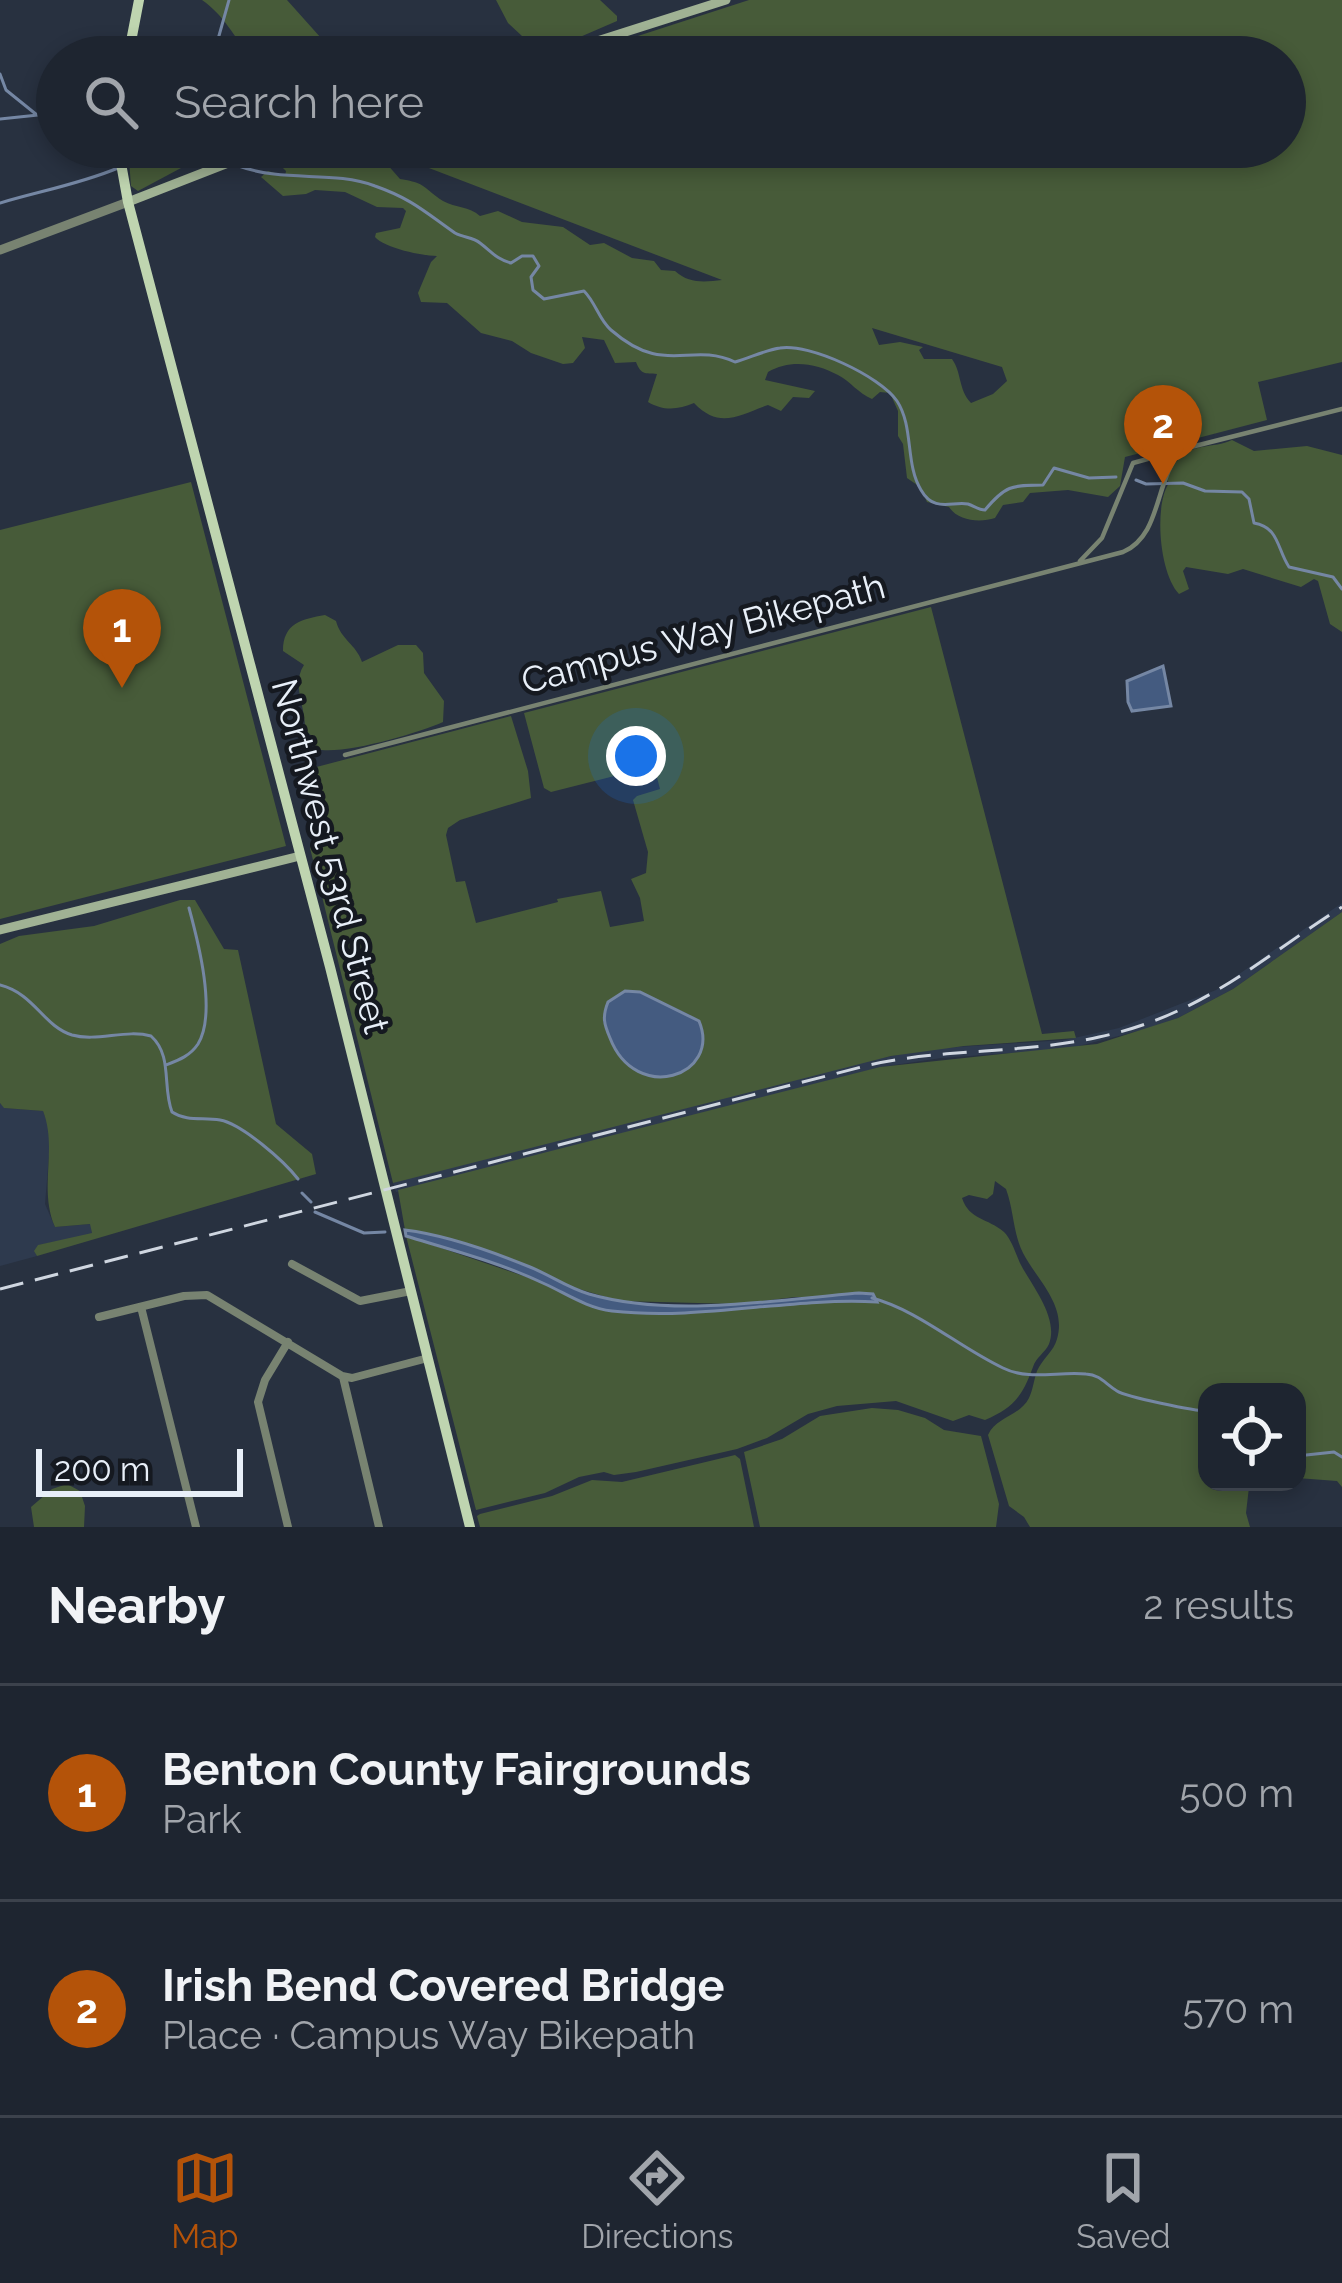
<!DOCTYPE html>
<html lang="en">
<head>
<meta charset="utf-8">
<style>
	body { margin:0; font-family:Raleway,sans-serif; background:#262d38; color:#f1f3f6 }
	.controls { position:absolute; right:36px; bottom:36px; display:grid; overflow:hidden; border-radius:24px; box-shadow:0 6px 18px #0003 }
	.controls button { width:108px; height:108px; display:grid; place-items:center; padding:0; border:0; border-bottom:3px solid #3c424c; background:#1e2530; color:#f1f3f6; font:60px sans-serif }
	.scale { position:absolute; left:36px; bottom:30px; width:207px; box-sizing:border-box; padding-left:12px; border:6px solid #e8eff8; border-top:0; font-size:33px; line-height:42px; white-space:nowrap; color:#e8eff8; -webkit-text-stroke:9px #151920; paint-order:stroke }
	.you { position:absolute; left:636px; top:756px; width:42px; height:42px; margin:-30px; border:9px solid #fff; border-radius:50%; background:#1a73e8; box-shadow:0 0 0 18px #1a73e833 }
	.badge { display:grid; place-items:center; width:78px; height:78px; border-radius:50%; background:#b45309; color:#fff; font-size:39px; font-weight:700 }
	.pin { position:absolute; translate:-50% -99px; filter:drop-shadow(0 3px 6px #0008) }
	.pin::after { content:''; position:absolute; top:63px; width:42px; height:36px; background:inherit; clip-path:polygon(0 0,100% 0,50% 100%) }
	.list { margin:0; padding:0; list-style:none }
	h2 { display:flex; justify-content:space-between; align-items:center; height:156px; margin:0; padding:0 48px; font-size:51px }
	h2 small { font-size:39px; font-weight:400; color:#a1a5ab }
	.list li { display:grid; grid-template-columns:78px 1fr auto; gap:36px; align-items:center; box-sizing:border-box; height:216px; padding:0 48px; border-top:3px solid #3c424c }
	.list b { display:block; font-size:45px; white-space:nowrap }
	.list p { margin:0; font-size:39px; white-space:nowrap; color:#a1a5ab }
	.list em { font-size:39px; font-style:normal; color:#a1a5ab }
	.icon { flex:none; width:66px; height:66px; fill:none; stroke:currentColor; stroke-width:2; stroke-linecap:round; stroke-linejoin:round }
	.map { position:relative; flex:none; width:1342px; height:1527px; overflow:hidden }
	.search { position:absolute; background:#1e2530; box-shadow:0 6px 18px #0003; left:36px; right:36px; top:36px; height:132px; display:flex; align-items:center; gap:30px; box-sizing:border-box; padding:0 42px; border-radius:66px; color:#a1a5ab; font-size:45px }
	.sheet { height:588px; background:#1e2530 }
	nav { display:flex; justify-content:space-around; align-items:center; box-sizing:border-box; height:168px; border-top:3px solid #3c424c; background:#1e2530; font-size:33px; color:#a1a5ab }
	nav a { display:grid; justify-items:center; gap:6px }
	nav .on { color:#b45309 }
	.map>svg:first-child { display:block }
</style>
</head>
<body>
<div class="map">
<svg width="1342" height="1527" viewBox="0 0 1342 1527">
	<rect width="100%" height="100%" fill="#283140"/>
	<path fill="#2e3a4e" d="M 1342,903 L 1342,912 L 1233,989 L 1178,1018 L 1146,1029 L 1067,1049 L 941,1058 L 881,1067 L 396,1192 L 393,1183 L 410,1177 L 857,1063 L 927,1049 L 1065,1040 L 1119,1028 L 1216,990 Z
		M 0,1103 L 5,1108 L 43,1111 L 51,1131 L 45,1204 L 55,1227 L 91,1224 L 92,1234 L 39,1245 L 35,1251 L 37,1256 L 0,1266 Z"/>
	<path fill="#475b39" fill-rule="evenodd" d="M 202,0 L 287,0 L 338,57 L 251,57 C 233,36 225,16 202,0 Z
		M 496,0 L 600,0 L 617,16 L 617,21 L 580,37 L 536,49 L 508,23 Z
		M 749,0 L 1342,0 L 1342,362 L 1258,382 L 1267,420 L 1125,457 L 1120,486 L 1108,497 L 1068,490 L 1030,493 L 1023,502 L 1003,505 L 995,518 C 980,523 958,521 949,507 L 927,502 L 920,487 L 907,478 L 903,444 L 898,436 L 898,411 L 890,393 L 880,392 L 872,399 C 858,393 851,382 838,375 C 816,363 790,359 768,372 L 765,380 L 815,391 L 809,398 L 793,397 L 781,411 L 768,405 C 739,415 720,430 694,403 C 679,409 665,412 648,402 L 657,374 C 645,373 641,375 636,362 L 615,363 L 604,340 L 582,337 L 585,348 L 573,363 L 563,364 L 531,353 L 512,341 L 481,333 L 447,303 L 421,302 L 418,293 L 431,262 L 437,256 C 423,256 384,248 375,237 L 376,233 L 400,228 L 406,211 L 403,208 L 377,207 L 345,192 L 315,190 L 306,194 L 283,196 L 261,177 L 268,171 L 285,176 L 286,171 L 276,161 C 313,144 341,158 379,155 L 400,179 C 427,183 423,188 443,201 C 456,208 469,206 480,216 L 498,211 L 522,222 L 563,227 L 590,245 L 604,243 L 632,258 L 654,261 L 661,270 L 675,271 C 689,284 705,282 722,280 L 374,147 L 1285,147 L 1285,57 L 573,57 ZM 872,328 L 1002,367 L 1007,381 L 993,394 L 971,403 C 958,389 962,373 952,359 L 924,359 L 919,350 L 923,347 L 900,342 L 879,345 Z
		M 128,147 L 227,147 L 222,158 L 181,168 L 138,191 L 131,186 Z
		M 1232,440 L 1254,451 L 1307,446 L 1342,455 L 1342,632 L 1330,624 L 1318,581 L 1314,579 L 1301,587 L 1243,569 L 1228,574 L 1186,567 L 1183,571 L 1189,589 L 1179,594 C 1159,573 1154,505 1169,483 L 1154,460 L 1168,454 L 1172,462 L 1177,461 C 1192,442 1213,449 1232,440 Z
		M 191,482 L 286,846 L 0,919 L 0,530 Z
		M 931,607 L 1042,1034 L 1074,1031 L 1076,1038 L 964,1046 L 891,1056 L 393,1183 L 310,848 L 317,836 L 305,770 L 511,716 L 528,771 L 531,798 L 460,820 L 448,828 L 446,835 L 456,882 L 465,881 L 476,923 L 558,902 L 557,899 L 601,891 L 610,927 L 644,921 L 640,898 L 631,879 L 646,873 L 648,852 L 633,800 L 637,796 L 660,789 L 654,766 L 551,792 L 544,788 L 524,713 ZM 625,991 L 641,992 L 690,1015 L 613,1046 L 603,1021 Z
		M 325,615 L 336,621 C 341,640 356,644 362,662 L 398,645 L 416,645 L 423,653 L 424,673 L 444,701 L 443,722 C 418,733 342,756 316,749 L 314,738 L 305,730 C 306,706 291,685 304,665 L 283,651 C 283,623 302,619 325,615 Z
		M 180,900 L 195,900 L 224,949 L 238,950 L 276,1124 L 312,1154 L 316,1174 L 37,1256 L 34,1251 L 38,1245 L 92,1233 L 90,1224 L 55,1227 C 38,1188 58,1149 43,1111 L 4,1108 L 0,1103 L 0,944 L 19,936 L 94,926 Z
		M 1342,912 L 1342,1487 L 1337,1481 L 1297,1478 L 1297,1392 L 1207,1392 L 1207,1482 L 1261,1482 L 1249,1487 L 1246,1513 L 1250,1527 L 1030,1527 L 1024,1517 L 1009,1506 L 988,1435 C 996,1417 1020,1416 1029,1398 C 1033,1390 1034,1379 1037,1371 C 1042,1359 1054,1351 1057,1339 C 1067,1305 1037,1280 1023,1253 C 1013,1233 1014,1211 1006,1189 L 995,1181 L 993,1194 L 987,1199 L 969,1195 L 962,1198 C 969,1220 988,1218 1004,1232 C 1012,1240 1016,1255 1021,1265 C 1032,1286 1059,1318 1049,1344 C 1045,1353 1036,1357 1033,1367 C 1022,1397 1014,1407 985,1420 L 969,1415 L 953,1421 L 896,1401 L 837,1406 L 808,1414 L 767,1438 L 737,1449 L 636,1472 L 614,1475 L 604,1472 L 579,1477 L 545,1493 L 476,1510 L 406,1236 L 544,1283 L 606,1311 L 681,1314 L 877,1298 L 795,1297 L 736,1304 L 620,1301 L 562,1284 L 532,1268 L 445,1238 L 405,1230 L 398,1190 L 880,1067 L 1097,1044 L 1178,1018 L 1233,989 Z
		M 872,1408 L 898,1410 L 925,1418 L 944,1430 L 981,1436 L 999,1504 L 996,1527 L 760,1527 L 744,1452 L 782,1439 L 820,1416 Z
		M 735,1455 L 740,1459 L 754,1527 L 480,1527 L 477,1516 L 480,1514 L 552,1496 L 592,1480 L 622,1482 Z
		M 67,1484 L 80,1491 L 85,1506 L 84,1527 L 34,1527 L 31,1507 L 52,1489 Z"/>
	<path fill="#445b80" stroke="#7587a4" stroke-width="3" d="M 1163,666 L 1171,706 L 1132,711 L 1128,702 L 1127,681 Z
		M 625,991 L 640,992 L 699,1021 C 722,1076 636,1105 610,1038 C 604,1024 602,1017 608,1002 Z
		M 405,1230 C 446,1235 491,1251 530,1267 C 550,1275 568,1288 589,1294 C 672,1318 774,1300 859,1293 L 873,1294 L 877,1302 C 789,1297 702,1321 612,1311 C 587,1308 567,1294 545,1284 C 501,1263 452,1250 406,1236 Z"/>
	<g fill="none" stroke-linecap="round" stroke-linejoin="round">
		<path stroke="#7587a4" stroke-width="3" d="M 213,57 L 229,0
			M 0,74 L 6,90 L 37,115
			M 0,119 L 57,113
			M 226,147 L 227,149
			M 127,165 L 152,147
			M 239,166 C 284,183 333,170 375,186 C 412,199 425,212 455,233 C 464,238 473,237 480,243 C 492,252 496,259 511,263 L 522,256 L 533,256 L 539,266 L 531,277 L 533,290 L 544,299 L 584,291 C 596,303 599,320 611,330 C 665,377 689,341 735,362 C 750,358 765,350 780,348 C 809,343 880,376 897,401 C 914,427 905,464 921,490 C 934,513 952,501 968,504 C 974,506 979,510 985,510 C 1005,486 1011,485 1043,485 L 1054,468 L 1089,478 L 1116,477
			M 0,203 C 40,191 80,184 118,168
			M 1136,480 L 1146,484 L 1183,483 L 1205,491 L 1242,492 L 1249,499 L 1254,523 C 1279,527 1277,549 1289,567 L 1333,577 L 1342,589
			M 0,985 C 35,994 43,1026 72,1035 C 97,1042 126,1029 151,1036 C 173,1056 162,1086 172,1112 C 187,1122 203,1117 220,1120 C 242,1124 284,1161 298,1179
			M 166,1065 C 179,1060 190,1056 198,1044 C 217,1013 198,941 189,908
			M 302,1193 L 311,1202
			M 315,1212 L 364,1233 L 385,1232
			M 872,1298 C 918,1310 960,1348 1003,1368 C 1029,1381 1059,1371 1086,1374 C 1101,1375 1105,1384 1117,1391 C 1126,1397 1195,1411 1207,1411
			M 1297,1456 L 1334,1452 L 1342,1457"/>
		<path stroke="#788371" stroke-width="4.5" d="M 1080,561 L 1102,538 L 1133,463 L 1180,450
			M 345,755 L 1123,552 C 1163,535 1154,477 1183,449 L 1342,409"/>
		<path stroke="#788371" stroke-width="8" d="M 292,1264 L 360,1301 L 411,1291
			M 141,1307 L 196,1527
			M 99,1317 L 184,1296 L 207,1295 L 342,1376 L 352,1378 L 428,1358
			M 288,1342 L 265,1380 L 258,1402 L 288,1527
			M 343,1377 L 379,1527"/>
		<path stroke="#788371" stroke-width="9" d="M 0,250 L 128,202"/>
		<path stroke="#a0b294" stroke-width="9" d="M 547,57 L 726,0
			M 128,202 L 269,147
			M 0,930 L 300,856"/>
		<path stroke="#bfd5b0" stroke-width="10" d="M 128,57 L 139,0
			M 118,147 L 128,202 L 330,967 L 470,1527"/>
		<path stroke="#cfd6e0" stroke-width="3" stroke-dasharray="24 12" stroke-linecap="butt" d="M 0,1289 L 869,1065 C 945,1048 1023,1054 1099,1037 C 1202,1015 1257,961 1342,907"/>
	</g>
	<g text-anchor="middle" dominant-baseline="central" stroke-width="9" stroke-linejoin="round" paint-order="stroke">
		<g font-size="36" fill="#e8eff8" stroke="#151920">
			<text transform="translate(703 633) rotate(-15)">Campus Way Bikepath</text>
			<text transform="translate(331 856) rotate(75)">Northwest 53rd Street</text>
		</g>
	</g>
</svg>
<div class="controls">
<button><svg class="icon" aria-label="locate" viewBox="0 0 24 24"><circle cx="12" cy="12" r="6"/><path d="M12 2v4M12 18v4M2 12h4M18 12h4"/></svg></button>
</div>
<div class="scale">200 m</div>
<div class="you"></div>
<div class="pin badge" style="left:122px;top:688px">1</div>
<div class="pin badge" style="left:1163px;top:484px">2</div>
<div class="search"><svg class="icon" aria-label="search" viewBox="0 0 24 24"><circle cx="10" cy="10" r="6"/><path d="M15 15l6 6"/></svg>Search here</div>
</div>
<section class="sheet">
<h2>Nearby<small>2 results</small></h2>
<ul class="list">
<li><span class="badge">1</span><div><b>Benton County Fairgrounds</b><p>Park</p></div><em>500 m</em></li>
<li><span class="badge">2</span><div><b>Irish Bend Covered Bridge</b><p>Place · Campus Way Bikepath</p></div><em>570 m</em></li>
</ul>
</section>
<nav>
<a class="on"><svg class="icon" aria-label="map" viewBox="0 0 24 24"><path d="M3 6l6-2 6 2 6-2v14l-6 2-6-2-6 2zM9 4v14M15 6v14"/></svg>Map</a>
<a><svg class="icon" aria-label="directions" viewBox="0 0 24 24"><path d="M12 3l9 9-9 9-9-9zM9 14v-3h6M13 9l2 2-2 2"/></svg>Directions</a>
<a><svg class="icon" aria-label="saved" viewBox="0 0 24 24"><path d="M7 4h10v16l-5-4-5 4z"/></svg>Saved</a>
</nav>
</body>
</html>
